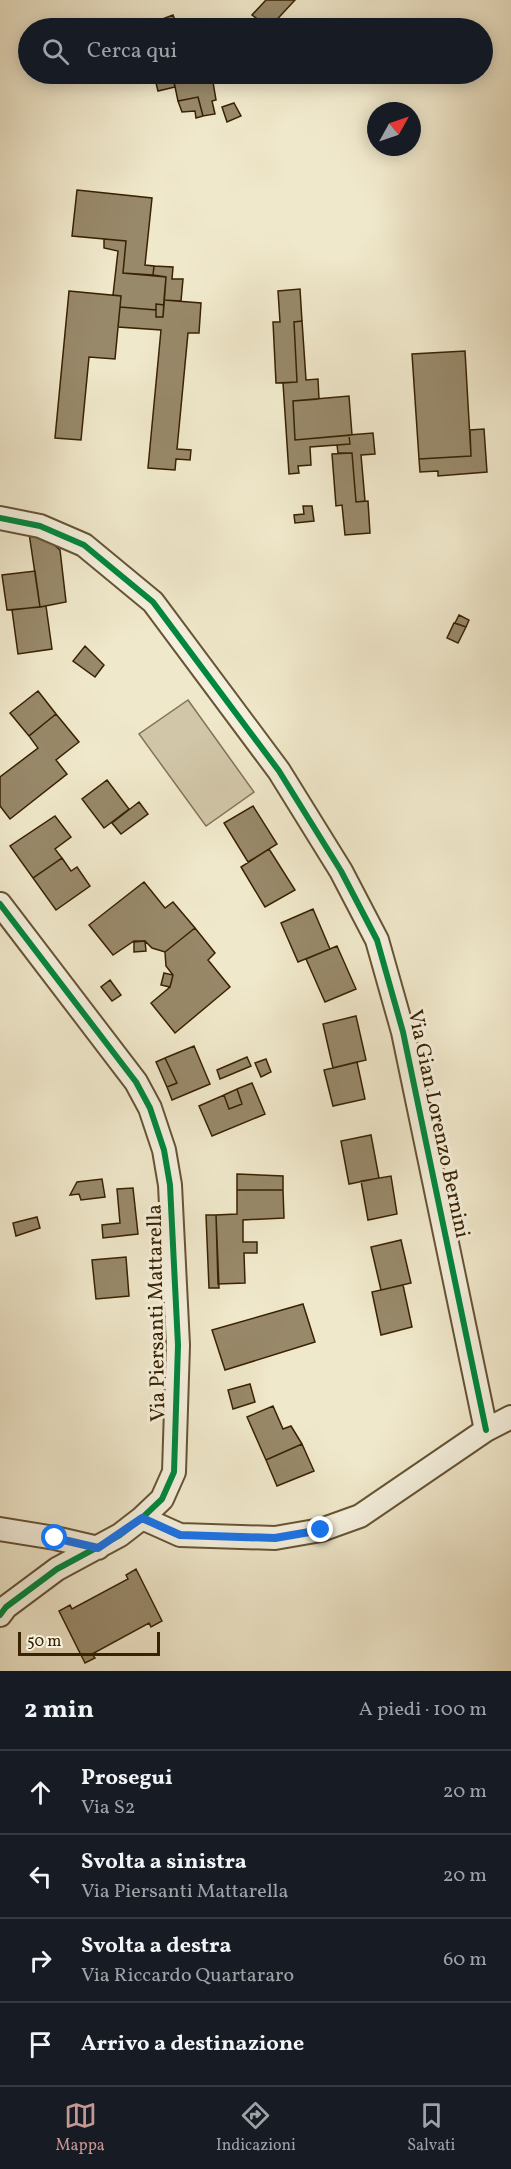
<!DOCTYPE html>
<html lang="it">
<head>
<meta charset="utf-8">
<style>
	body { margin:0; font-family:Vollkorn,serif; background:#242831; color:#f1f3f6 }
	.compass { position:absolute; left:367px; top:102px; width:54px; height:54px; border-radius:50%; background:#171b24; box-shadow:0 3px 15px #0003; rotate:50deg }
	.scale { position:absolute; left:18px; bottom:15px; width:142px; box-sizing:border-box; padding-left:6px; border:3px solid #382200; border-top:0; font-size:16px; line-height:21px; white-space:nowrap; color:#382200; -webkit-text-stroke:4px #f5f0dd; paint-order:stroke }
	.stop { position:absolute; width:18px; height:18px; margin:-14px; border:4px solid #1a73e8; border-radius:50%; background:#fff }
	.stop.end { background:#1a73e8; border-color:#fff; box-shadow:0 2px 6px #0008 }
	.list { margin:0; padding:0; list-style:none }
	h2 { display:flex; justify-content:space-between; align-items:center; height:78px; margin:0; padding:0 24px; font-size:26px }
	h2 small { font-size:20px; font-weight:400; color:#9ea1a6 }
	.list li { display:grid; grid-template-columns:39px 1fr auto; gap:18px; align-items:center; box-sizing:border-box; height:84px; padding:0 24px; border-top:2px solid #363941 }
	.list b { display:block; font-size:22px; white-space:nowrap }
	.list p { margin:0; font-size:20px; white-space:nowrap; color:#9ea1a6 }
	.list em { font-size:20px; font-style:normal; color:#9ea1a6 }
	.icon { flex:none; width:33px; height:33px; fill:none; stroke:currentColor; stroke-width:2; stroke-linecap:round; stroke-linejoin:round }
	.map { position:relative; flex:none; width:511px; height:1671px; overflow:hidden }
	.search { position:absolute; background:#171b24; box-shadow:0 3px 15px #0003; left:18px; right:18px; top:18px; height:66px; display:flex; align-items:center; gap:15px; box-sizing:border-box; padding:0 21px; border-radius:33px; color:#9ea1a6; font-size:22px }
	.sheet { height:414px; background:#171b24 }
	nav { display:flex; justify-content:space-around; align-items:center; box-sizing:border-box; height:84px; border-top:2px solid #363941; background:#171b24; font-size:16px; color:#9ea1a6 }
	nav a { display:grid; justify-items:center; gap:3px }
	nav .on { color:#c59692 }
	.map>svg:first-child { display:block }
</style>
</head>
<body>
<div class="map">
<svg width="511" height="1671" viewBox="0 0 511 1671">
	<rect width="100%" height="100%" fill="#f0e8cb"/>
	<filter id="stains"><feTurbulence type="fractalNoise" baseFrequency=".00333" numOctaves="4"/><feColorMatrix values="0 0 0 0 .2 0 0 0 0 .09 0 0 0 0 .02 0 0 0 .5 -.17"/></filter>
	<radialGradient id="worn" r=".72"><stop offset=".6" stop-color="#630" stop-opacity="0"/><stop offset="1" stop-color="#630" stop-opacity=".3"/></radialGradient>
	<path fill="#d1c6a8" stroke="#847454" stroke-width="1.5" d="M 188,700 L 254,792 L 206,826 L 139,734 Z"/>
	<path fill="#98896a" stroke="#382200" stroke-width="1.5" d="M 266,0 L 295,0 L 269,28 L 252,15 Z
		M 173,15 L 178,28 L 139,28 L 152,23 Z
		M 172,74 L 175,87 L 158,91 L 155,79 Z
		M 212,76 L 216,100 L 212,101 L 215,114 L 203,116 L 198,97 L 178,101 L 174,82 Z
		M 198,97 L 203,116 L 196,118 L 195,111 L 182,112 L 178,101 Z
		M 234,103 L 241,116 L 227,122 L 222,107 Z
		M 77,190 L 152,198 L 145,265 L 154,266 L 153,275 L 123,273 L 126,241 L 72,236 Z
		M 104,239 L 126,241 L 123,273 L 166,277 L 164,305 L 156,304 L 156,310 L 120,307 L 121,296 L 113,295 L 118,251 L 104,248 Z
		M 154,266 L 173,267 L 172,279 L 183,279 L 181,301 L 164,300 L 166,277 L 153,275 Z
		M 300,289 L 302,321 L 294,322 L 297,382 L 276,383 L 273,322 L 280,322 L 278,291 Z
		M 69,291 L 121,296 L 115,359 L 89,357 L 81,440 L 55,438 Z
		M 164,300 L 201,303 L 199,333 L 188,333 L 177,449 L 191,450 L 190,460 L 176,459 L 175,470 L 148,468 L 161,330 L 118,327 L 120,307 L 156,310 L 156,317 L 163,317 Z
		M 156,304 L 164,305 L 163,317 L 156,317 Z
		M 302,321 L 306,380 L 318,379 L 319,399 L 293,401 L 295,440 L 349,435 L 350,444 L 310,447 L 311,465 L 298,466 L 299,473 L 289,474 L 283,383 L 297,382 L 294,322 Z
		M 465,351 L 471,456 L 419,459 L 412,354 Z
		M 349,396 L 352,435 L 295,440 L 293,401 Z
		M 484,429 L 487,472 L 438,476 L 438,471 L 420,472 L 419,459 L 471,456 L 470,430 Z
		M 373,433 L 375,454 L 361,455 L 365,501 L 356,502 L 352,453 L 338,453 L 337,445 L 350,444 L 349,435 Z
		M 352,453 L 356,502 L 368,501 L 370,533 L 345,535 L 342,505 L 336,506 L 332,454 Z
		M 303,506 L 312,506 L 314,521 L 295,523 L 294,515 L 304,514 Z
		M 29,533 L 47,539 L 60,550 L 66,602 L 40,607 Z
		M 35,571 L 40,607 L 7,610 L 2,575 Z
		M 46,606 L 52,649 L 18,654 L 12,610 Z
		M 459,615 L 469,620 L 466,627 L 455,623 Z
		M 454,623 L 466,627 L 458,643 L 447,638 Z
		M 85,646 L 104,665 L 95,677 L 73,661 Z
		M 38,691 L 56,714 L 29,736 L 10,713 Z
		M 56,714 L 79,742 L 56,760 L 67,774 L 10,819 L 0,806 L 0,777 L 38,748 L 29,736 Z
		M 107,780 L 129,809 L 104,828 L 82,799 Z
		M 139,802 L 148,814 L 121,834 L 112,823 Z
		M 253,806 L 277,844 L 248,862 L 224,823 Z
		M 55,816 L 71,837 L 55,849 L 62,858 L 33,878 L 10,846 Z
		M 269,849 L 295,890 L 265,907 L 241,867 Z
		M 62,858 L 71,871 L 77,867 L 90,886 L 56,910 L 33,878 Z
		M 144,882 L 165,908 L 173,902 L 195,928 L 165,952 L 152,948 L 145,941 L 134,941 L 113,955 L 89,925 Z
		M 313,909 L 330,949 L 298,962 L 281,923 Z
		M 195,928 L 215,953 L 208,960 L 230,987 L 175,1033 L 151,1003 L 170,987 L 173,975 L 166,966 L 165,952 Z
		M 145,941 L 146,951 L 134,952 L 134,942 Z
		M 337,946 L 356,989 L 325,1002 L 306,959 Z
		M 164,973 L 173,975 L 170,987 L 161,985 Z
		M 110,980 L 121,995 L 112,1001 L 101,987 Z
		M 356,1016 L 366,1060 L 333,1068 L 323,1024 Z
		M 194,1046 L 210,1084 L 172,1100 L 167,1087 L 177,1083 L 165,1058 Z
		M 247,1057 L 251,1066 L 220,1079 L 217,1070 Z
		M 165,1058 L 177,1083 L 167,1087 L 156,1062 Z
		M 266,1059 L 271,1072 L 261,1077 L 255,1063 Z
		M 357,1062 L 365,1099 L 333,1106 L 324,1070 Z
		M 252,1083 L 265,1114 L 212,1136 L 199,1106 L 224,1095 L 229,1109 L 242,1104 L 237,1089 Z
		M 237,1089 L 242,1104 L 229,1109 L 224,1095 Z
		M 371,1135 L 379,1178 L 349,1184 L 341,1141 Z
		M 237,1174 L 283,1176 L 283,1190 L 237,1190 Z
		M 391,1176 L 397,1214 L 368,1220 L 361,1181 Z
		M 102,1179 L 105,1197 L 81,1200 L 79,1194 L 70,1195 L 77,1182 Z
		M 133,1188 L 138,1234 L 103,1238 L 102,1225 L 120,1223 L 117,1189 Z
		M 237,1190 L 283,1190 L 284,1218 L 243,1220 L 243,1242 L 257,1242 L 257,1253 L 244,1253 L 245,1283 L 218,1284 L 216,1215 L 237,1214 Z
		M 206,1215 L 216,1215 L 219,1288 L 209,1288 Z
		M 37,1217 L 40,1228 L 16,1236 L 13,1223 Z
		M 401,1240 L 411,1283 L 381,1290 L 371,1247 Z
		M 126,1257 L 129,1296 L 96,1299 L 92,1260 Z
		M 403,1285 L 412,1327 L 381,1335 L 372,1292 Z
		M 303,1304 L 315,1342 L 225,1370 L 212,1330 Z
		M 250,1384 L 255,1402 L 233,1409 L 228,1390 Z
		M 273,1406 L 283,1429 L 291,1426 L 302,1444 L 266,1460 L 247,1417 Z
		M 302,1444 L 314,1471 L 277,1486 L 266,1460 Z
		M 136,1569 L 162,1621 L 151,1627 L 149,1623 L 92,1654 L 95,1658 L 85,1663 L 59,1611 L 70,1605 L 72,1609 L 128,1579 L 126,1575 Z"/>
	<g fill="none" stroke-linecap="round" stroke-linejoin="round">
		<defs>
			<path id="street" d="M 0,518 L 40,526 L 84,545 L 153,602 L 279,771 L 341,871 L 377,940 L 403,1032 L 486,1430
				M 0,904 L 136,1082 L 150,1108 L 164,1150 L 170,1185 L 178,1345 L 174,1472 L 162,1499 L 142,1518 L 120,1535 L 57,1569 L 6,1607 L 0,1615
				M 142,1518 L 180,1535 L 275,1538 L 321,1530 L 360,1516 L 486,1430 L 511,1417
				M 0,1529 L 55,1538 L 98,1548"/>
		</defs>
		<use href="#street" stroke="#665433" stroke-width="26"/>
		<use href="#street" stroke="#f5f0dd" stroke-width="22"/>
		<defs>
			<path id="cycleway" d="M 0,518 L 40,526 L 84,545 L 153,602 L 279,771 L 341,871 L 377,940 L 403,1032 L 486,1430
				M 0,904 L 136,1082 L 150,1108 L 164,1150 L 170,1185 L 178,1345 L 174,1472 L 162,1499 L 142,1518 L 120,1535 L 57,1569 L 6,1607 L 0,1615"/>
		</defs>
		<use href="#cycleway" stroke="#f5f0dd" stroke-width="10"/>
		<use href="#cycleway" stroke="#00873e" stroke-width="6"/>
	</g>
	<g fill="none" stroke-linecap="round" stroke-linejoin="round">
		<path stroke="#1a73e8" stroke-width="8" d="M 55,1538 L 98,1548 L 142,1518 L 180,1535 L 275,1538 L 321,1530"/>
	</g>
	<g text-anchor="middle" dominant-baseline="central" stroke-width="6" stroke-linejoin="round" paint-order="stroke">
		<g font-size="21" fill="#382200" stroke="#f5f0dd">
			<text transform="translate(438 1124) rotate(78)">Via Gian Lorenzo Bernini</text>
			<text transform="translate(157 1313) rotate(-91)">Via Piersanti Mattarella</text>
		</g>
	</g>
	<rect width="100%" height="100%" filter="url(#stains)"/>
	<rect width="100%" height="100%" fill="url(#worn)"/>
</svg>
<svg class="compass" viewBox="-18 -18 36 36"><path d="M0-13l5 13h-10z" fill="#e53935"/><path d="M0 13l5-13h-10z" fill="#9ea1a6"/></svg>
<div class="scale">50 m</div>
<div class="stop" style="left:55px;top:1538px"></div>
<div class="stop end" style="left:321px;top:1530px"></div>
<div class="search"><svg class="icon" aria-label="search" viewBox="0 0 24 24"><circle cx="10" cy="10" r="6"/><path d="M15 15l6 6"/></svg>Cerca qui</div>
</div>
<section class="sheet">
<h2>2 min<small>A piedi · 100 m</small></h2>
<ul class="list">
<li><svg class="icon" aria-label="ahead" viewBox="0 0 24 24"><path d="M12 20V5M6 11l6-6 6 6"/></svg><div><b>Prosegui</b><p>Via S2</p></div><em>20 m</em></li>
<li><svg class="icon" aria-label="left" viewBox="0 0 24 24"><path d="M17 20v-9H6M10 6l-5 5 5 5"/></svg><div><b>Svolta a sinistra</b><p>Via Piersanti Mattarella</p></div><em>20 m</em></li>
<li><svg class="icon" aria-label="right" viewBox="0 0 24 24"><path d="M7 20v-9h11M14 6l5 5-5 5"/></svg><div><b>Svolta a destra</b><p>Via Riccardo Quartararo</p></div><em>60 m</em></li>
<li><svg class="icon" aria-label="arrive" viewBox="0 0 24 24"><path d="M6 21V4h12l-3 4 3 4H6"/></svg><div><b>Arrivo a destinazione</b></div></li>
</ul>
</section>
<nav>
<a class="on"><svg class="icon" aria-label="map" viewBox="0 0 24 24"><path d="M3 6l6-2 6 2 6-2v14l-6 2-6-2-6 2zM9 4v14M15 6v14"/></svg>Mappa</a>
<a><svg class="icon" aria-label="directions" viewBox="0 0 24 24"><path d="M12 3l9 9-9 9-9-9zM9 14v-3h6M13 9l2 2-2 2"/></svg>Indicazioni</a>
<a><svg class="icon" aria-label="saved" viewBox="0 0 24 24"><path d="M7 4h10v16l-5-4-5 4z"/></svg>Salvati</a>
</nav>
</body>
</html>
